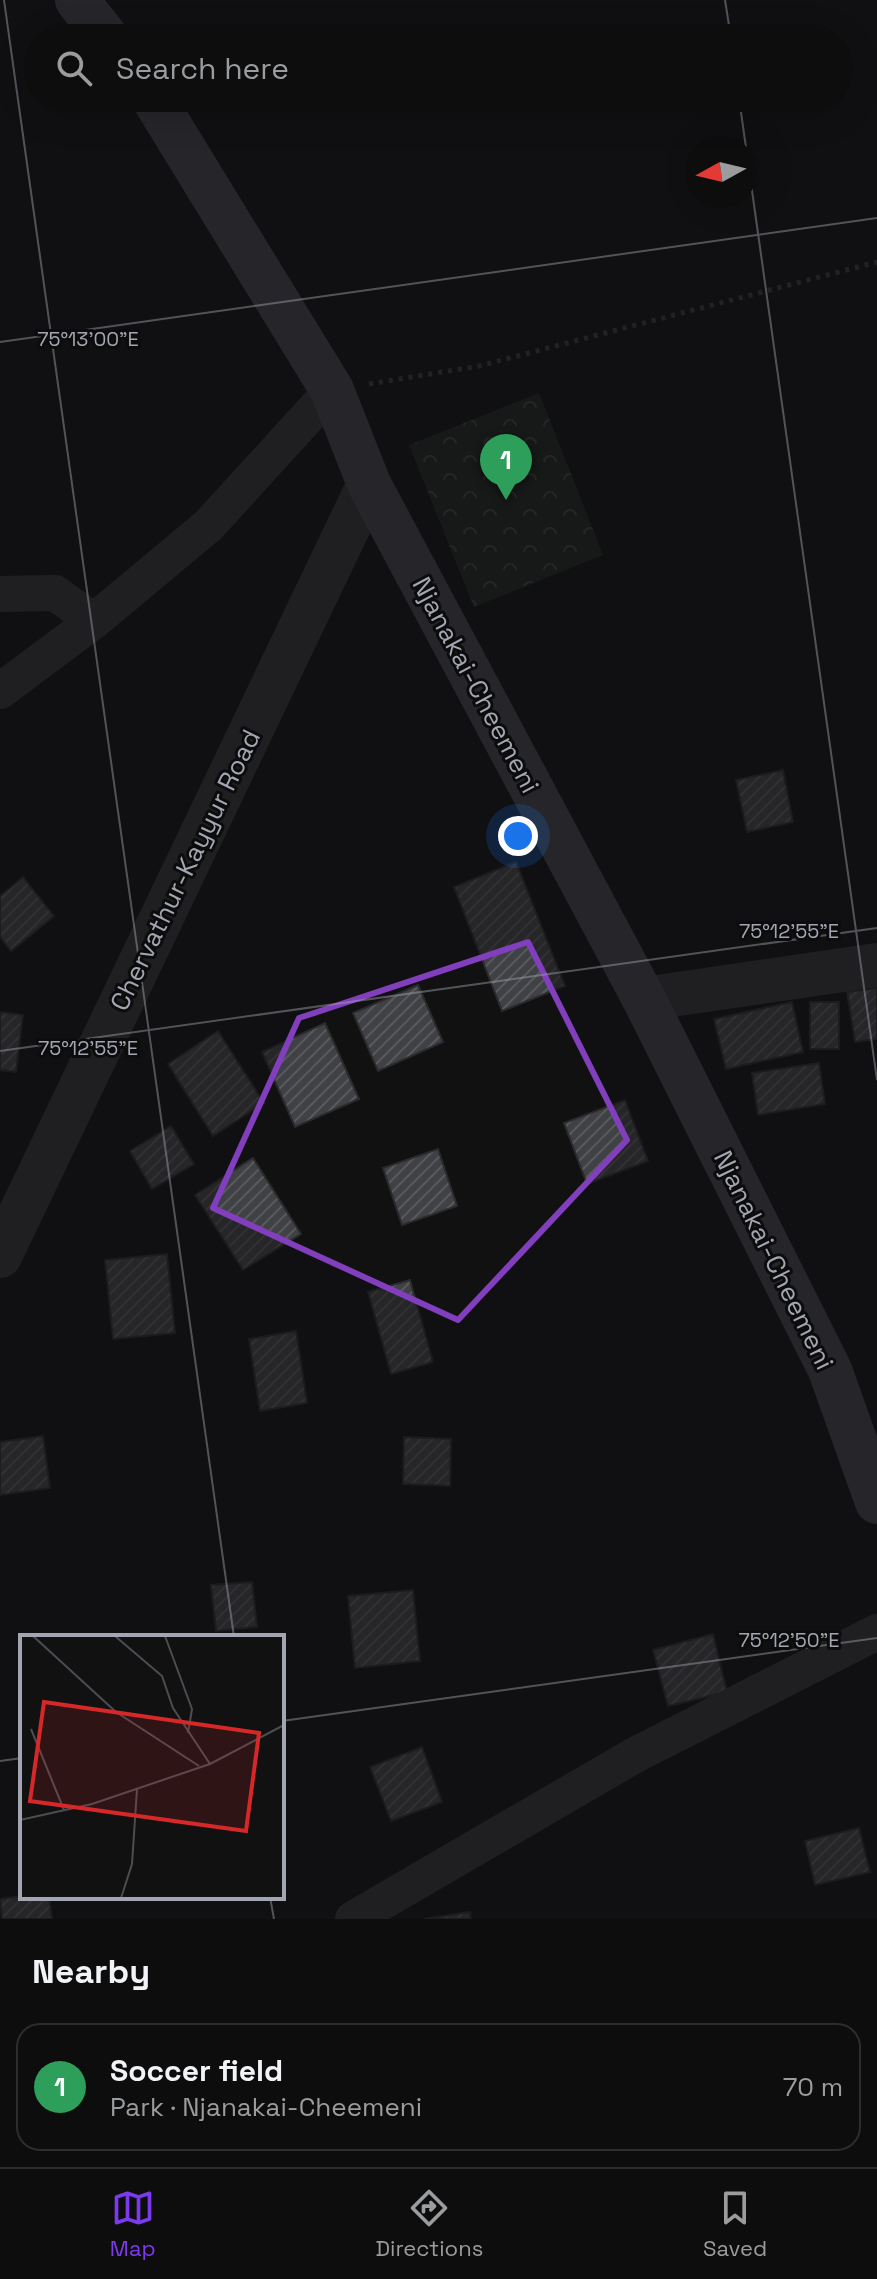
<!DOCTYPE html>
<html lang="en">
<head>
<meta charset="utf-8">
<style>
	body { margin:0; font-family:"Space Grotesk",sans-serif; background:#161617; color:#f1f3f6 }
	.compass { position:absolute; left:685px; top:136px; width:72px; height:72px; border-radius:50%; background:#0d0d0e; box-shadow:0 8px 32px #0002; rotate:262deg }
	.you { position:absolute; left:518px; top:836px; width:28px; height:28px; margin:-20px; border:6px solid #fff; border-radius:50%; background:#1a73e8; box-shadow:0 0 0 12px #1a73e833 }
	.badge { display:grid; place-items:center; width:52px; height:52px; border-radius:50%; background:#7c3aed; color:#fff; font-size:26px; font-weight:700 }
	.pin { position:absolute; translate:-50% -66px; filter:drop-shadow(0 2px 4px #0008) }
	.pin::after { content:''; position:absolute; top:42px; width:28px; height:24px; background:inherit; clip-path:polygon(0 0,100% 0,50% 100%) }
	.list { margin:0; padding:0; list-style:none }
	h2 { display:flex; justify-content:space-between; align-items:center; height:104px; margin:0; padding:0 32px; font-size:34px }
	h2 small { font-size:26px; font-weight:400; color:#9a9c9e }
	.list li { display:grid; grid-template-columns:52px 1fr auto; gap:24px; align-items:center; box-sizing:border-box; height:128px; margin:0 16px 16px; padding:0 16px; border:2px solid #2d2d2e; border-radius:24px }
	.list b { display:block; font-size:30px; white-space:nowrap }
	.list p { margin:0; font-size:26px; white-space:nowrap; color:#9a9c9e }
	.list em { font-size:26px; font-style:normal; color:#9a9c9e }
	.icon { flex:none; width:44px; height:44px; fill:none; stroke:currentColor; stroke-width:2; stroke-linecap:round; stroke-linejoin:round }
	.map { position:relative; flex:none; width:877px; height:1919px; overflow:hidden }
	.search { position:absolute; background:#0d0d0e; box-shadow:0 8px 32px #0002; left:24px; right:24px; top:24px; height:88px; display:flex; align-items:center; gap:20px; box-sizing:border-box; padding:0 28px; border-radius:44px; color:#9a9c9e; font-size:30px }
	.sheet { height:248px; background:#0d0d0e }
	nav { display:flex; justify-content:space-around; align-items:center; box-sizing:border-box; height:112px; border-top:2px solid #2d2d2e; background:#0d0d0e; font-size:22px; color:#9a9c9e }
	nav a { display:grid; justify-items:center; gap:4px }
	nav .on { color:#7c3aed }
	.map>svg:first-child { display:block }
</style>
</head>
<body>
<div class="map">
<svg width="877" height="1919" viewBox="0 0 877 1919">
	<defs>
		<pattern id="forest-crowns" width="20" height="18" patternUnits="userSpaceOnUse" patternTransform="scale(2)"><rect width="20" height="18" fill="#1e251f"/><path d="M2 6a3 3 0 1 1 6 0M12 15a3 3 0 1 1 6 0" fill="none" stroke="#3c423d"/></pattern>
		<pattern id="building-hatch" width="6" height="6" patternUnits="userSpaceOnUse" patternTransform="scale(2)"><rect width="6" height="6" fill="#404145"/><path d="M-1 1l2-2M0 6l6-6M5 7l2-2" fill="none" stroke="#58595d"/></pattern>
	</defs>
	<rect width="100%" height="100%" fill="#111112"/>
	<path fill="url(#forest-crowns)" d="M 539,393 L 603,555 L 474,607 L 409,445 Z"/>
	<path fill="url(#building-hatch)" stroke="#2b2b2e" stroke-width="2" d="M 783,770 L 793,822 L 747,832 L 736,780 Z
		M 516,862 L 565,986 L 502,1011 L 454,887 Z
		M 23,877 L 54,916 L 11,951 L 0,937 L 0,896 Z
		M 418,985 L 443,1042 L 378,1071 L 353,1013 Z
		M 877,988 L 877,1039 L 855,1042 L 847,992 Z
		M 792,1002 L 803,1052 L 726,1069 L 714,1019 Z
		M 810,1002 L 839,1002 L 839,1049 L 810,1049 Z
		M 0,1012 L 23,1015 L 16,1072 L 0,1070 Z
		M 325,1023 L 359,1099 L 295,1127 L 262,1052 Z
		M 218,1031 L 264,1103 L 213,1136 L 168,1064 Z
		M 819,1063 L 825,1104 L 758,1115 L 752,1073 Z
		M 625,1100 L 648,1161 L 587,1184 L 564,1123 Z
		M 171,1126 L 194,1164 L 152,1189 L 130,1151 Z
		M 438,1149 L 457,1206 L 402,1225 L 383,1168 Z
		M 253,1158 L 301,1234 L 243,1270 L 195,1195 Z
		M 167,1254 L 175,1333 L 113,1339 L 105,1260 Z
		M 410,1280 L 433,1362 L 391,1374 L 368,1292 Z
		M 296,1331 L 307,1403 L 260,1411 L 249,1339 Z
		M 43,1436 L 50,1488 L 0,1495 L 0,1442 Z
		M 404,1437 L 451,1439 L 450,1486 L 403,1484 Z
		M 252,1582 L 257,1627 L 216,1631 L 211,1585 Z
		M 413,1590 L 420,1661 L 355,1668 L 348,1596 Z
		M 713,1634 L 727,1692 L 668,1706 L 653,1650 Z
		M 422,1747 L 442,1802 L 391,1821 L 370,1767 Z
		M 859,1828 L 870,1872 L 815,1885 L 805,1841 Z
		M 22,1896 L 49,1897 L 52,1919 L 2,1919 L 0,1899 Z
		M 470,1912 L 471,1919 L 424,1919 Z"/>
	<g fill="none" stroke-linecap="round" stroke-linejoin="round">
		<path stroke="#38393e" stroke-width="5" stroke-dasharray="4 6" stroke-linecap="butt" d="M 369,384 L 479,366 L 877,262"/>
		<path stroke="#323237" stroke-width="36" d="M 0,594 L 55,593 L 94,621
			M 0,691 L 94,621 L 209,525 L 332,390
			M 353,1919 L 635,1755 L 877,1632"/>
		<path stroke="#323237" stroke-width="44" d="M 644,999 L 877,965
			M 0,1256 L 369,484"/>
		<path stroke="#404147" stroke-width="44" d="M 77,0 L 107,38
			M 153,98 L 332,390 L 369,484 L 644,999 L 830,1370 L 877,1502"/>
	</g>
	<path d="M0 0H877V1919H0ZM 528,942 L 627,1140 L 458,1320 L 213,1208 L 299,1018 Z" fill="#111112" fill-opacity=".55" fill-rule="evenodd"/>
	<path fill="none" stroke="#813ebd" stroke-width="6" stroke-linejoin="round" d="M 528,942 L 627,1140 L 458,1320 L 213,1208 L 299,1018 Z"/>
	<path fill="none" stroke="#a3a6b2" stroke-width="2" stroke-opacity="0.45" d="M 4,0 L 234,1637M 725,0 L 731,38M 739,98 L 877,1080M 0,342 L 877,218M 0,1051 L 877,928M 282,1721 L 877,1638M 0,1761 L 22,1758M 270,1897 L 274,1919"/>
	<g text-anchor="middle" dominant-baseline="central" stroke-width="6" stroke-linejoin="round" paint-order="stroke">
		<g font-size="26" fill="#a3a6b2" stroke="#0c0c0d">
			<text transform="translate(476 685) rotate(62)">Njanakai-Cheemeni</text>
			<text transform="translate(185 870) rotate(-64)">Chervathur-Kayyur Road</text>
			<text transform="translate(774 1260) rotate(64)">Njanakai-Cheemeni</text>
		</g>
	</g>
	<g transform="translate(20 1635)">
		<rect width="264" height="264" fill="#111112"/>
		<path fill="none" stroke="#4b4d52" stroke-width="2" d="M 13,1 L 96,77 L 179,131M 95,1 L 142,41 L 153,73 L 190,129M 145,1 L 172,74 L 168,98M 11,94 L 44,175M 0,185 L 72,169 L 190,129 L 264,90M 101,263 L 112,229 L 117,154"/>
		<path fill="#d62828" fill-opacity="0.15" stroke="#d62828" stroke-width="4" d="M 24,67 L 239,98 L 226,196 L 10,166 Z"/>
		<rect width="264" height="264" fill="none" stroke="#a3a6b2" stroke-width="4"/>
	</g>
	<g font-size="20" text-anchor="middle" fill="#a3a6b2" stroke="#0c0c0d" stroke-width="6" stroke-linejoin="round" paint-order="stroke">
		<text x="88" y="346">75°13'00"E</text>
		<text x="789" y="938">75°12'55"E</text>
		<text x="88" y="1055">75°12'55"E</text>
		<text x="789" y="1647">75°12'50"E</text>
	</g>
</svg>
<svg class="compass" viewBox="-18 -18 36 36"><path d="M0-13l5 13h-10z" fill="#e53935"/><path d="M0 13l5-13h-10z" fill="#9a9c9e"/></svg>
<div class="you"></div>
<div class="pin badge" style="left:506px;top:500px;background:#2e9e5b">1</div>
<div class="search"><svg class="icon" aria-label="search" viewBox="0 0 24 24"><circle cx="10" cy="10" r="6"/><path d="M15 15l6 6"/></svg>Search here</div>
</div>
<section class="sheet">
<h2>Nearby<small></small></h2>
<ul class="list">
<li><span class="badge" style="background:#2e9e5b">1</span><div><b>Soccer field</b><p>Park · Njanakai-Cheemeni</p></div><em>70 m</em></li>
</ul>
</section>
<nav>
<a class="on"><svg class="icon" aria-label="map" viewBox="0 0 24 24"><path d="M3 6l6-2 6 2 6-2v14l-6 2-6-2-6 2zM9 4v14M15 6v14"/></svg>Map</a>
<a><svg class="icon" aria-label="directions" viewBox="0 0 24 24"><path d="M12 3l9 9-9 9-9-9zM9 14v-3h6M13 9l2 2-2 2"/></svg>Directions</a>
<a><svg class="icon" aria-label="saved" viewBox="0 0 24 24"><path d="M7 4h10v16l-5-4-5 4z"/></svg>Saved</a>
</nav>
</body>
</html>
